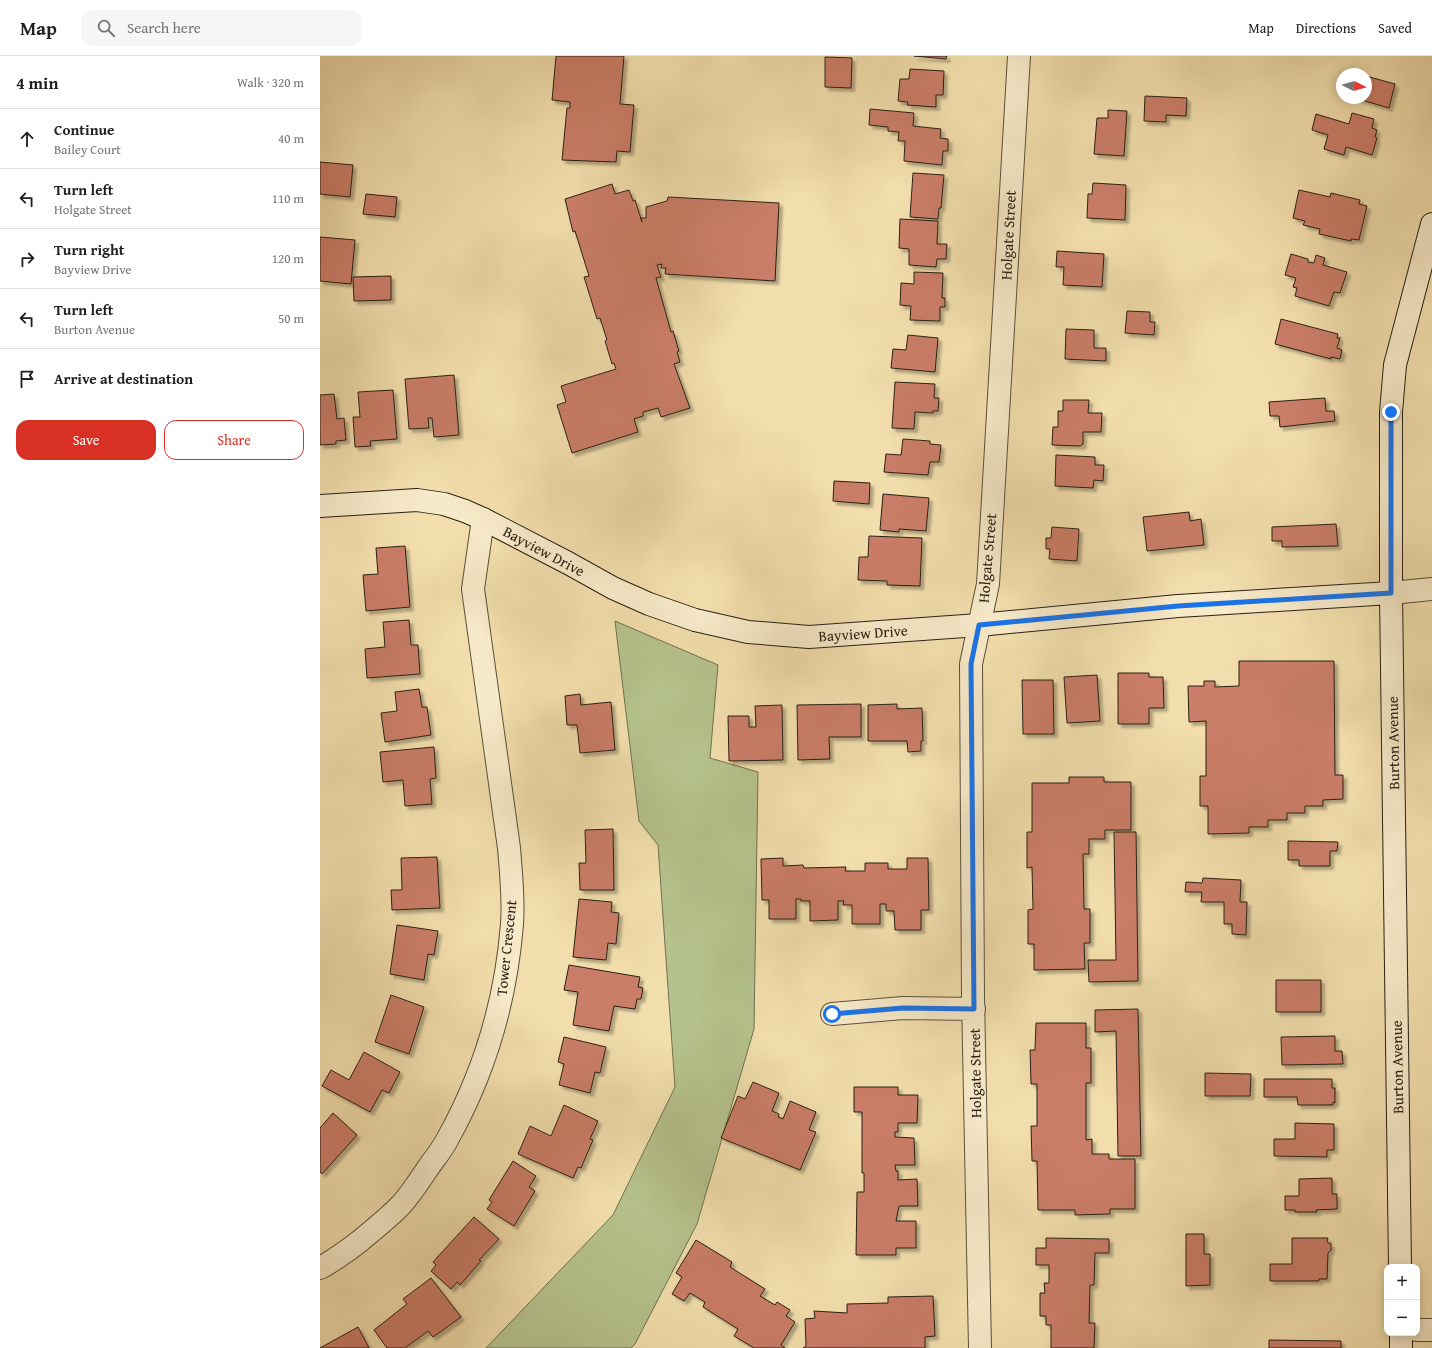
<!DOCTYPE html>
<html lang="en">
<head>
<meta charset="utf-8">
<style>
	body { margin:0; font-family:"Gentium Book Plus",serif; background:#f6f6f6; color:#202124 }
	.controls { position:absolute; right:12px; bottom:12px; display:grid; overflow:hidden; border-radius:8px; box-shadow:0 2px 10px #0003 }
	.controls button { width:36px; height:36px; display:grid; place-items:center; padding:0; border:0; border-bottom:1px solid #e0e0e0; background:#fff; color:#202124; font:20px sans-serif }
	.compass { position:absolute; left:1016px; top:12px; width:36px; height:36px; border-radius:50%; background:#fff; box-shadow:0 2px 10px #0003; rotate:96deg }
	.stop { position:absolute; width:12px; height:12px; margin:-9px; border:3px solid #1a73e8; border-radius:50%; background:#fff }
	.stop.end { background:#1a73e8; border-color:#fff; box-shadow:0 1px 4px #0008 }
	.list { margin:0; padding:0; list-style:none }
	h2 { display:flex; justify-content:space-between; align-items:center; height:52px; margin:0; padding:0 16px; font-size:17px }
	h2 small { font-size:13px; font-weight:400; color:#757577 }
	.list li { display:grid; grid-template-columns:26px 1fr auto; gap:12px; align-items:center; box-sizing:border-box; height:60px; padding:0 16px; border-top:1px solid #e0e0e0 }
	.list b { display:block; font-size:15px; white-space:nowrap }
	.list p { margin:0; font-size:13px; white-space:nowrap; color:#757577 }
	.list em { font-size:13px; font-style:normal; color:#757577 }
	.actions { display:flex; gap:8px; padding:12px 16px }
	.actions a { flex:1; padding:9px 0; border:1px solid #d93025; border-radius:12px; text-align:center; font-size:14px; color:#d93025 }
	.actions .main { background:#d93025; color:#fff }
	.icon { flex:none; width:22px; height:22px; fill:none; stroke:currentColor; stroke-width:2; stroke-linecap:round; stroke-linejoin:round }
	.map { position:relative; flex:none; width:1112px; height:1292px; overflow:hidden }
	header { display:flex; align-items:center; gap:24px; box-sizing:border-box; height:56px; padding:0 20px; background:#fff; border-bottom:1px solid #e0e0e0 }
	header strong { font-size:19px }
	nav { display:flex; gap:22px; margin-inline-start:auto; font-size:14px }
	.search { width:280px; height:36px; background:#f6f6f6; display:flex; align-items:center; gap:10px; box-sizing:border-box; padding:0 14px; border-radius:12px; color:#757577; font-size:15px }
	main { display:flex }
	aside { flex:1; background:#fff }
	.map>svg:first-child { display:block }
</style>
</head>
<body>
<header>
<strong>Map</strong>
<div class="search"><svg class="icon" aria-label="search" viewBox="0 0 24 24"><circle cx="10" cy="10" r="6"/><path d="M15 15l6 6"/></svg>Search here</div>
<nav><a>Map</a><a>Directions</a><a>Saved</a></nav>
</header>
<main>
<aside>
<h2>4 min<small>Walk · 320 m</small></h2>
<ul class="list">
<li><svg class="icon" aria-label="ahead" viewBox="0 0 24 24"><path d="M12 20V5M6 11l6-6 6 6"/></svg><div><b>Continue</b><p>Bailey Court</p></div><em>40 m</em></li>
<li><svg class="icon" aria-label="left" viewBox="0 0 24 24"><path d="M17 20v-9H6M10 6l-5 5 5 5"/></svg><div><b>Turn left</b><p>Holgate Street</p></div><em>110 m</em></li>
<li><svg class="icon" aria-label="right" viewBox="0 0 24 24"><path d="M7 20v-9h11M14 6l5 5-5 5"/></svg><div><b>Turn right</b><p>Bayview Drive</p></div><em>120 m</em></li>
<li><svg class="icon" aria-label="left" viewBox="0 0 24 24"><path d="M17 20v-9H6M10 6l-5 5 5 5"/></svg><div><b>Turn left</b><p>Burton Avenue</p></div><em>50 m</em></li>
<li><svg class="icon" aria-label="arrive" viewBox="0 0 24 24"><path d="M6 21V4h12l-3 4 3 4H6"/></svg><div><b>Arrive at destination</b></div></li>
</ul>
<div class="actions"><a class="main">Save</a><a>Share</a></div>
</aside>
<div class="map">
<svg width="1112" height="1292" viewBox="0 0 1112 1292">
	<defs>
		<filter id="shadow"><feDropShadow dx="3.5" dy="3.5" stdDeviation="1" flood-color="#0004"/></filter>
	</defs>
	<rect width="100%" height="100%" fill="#f2deac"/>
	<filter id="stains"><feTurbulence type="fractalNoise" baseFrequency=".005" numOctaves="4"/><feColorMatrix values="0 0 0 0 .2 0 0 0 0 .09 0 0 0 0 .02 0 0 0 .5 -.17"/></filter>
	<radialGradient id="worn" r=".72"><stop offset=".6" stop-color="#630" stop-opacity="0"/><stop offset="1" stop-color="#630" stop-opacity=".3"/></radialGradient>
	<path fill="#b5c28d" stroke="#6f7151" d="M 295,565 L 398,609 L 390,702 L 438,716 L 434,973 L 377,1168 L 315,1288 L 311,1292 L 166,1292 L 293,1159 L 355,1031 L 338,789 L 319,765 Z"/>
	<path fill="#ca7d67" stroke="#292015" filter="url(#shadow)" d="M 236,0 L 304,0 L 300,48 L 314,49 L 310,96 L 297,95 L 296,106 L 242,104 L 247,52 L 250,52 L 250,46 L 232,44 Z
		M 594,0 L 627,0 L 626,3 Z
		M 505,1 L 532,2 L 531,32 L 505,31 Z
		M 590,13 L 624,15 L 623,39 L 616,39 L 616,51 L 587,49 L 588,46 L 578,45 L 580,23 L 589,23 Z
		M 1046,20 L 1075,28 L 1069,52 L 1035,42 L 1046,42 Z
		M 825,40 L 867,42 L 866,60 L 846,59 L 846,66 L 824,65 Z
		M 550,53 L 594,57 L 593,70 L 621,73 L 620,82 L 628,83 L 628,95 L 623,95 L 622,109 L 584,105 L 585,85 L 578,85 L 579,76 L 568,75 L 568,71 L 549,69 Z
		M 788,54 L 807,55 L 804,100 L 774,98 L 777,62 L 788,62 Z
		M 1032,57 L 1054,63 L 1052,72 L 1057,74 L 1055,81 L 1057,82 L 1052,99 L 1026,91 L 1024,99 L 1004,93 L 1008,79 L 992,74 L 996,58 L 1029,68 Z
		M 0,106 L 33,109 L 30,141 L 0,138 Z
		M 593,117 L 624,119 L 621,152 L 619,152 L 618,163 L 590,161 Z
		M 773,127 L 806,129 L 805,164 L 767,162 L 768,138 L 772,138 Z
		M 292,128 L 295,138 L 309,134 L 313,145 L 315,144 L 322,166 L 321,162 L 326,162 L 326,151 L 347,145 L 348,141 L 459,147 L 455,225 L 345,218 L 346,212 L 341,212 L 342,208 L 337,209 L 341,221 L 336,222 L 351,276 L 353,275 L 359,295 L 357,296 L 360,306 L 354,308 L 370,352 L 341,361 L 338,352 L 323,356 L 323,360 L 314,363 L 318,376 L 252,397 L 237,349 L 246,346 L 241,330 L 296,313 L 294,307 L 292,308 L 285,285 L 287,284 L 280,262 L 277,263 L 264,221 L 269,220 L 255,175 L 253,176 L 245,143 Z
		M 979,134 L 1010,141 L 1011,137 L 1040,144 L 1039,148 L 1047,150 L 1039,184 L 1031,183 L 1031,185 L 999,178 L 1000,173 L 983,169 L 985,165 L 973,162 Z
		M 46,138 L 77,141 L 75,161 L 43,158 Z
		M 580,163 L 618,165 L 617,188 L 627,188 L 626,203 L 617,203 L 616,211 L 589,209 L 589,193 L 579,192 Z
		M 0,181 L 35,184 L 31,228 L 0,225 Z
		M 737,195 L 784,198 L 782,231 L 743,229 L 744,211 L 736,211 Z
		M 971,198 L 988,203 L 988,206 L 994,207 L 996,199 L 1005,202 L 1003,209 L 1027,216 L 1020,237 L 1014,236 L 1009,250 L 975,240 L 977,232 L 973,231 L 976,222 L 965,219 Z
		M 594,216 L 623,217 L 622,242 L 625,242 L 625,251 L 620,251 L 620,265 L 590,264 L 591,250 L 580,249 L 581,227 L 594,228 Z
		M 71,220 L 71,244 L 34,245 L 33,221 Z
		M 807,255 L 830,256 L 830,266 L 835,266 L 834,279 L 805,277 Z
		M 961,263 L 1018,278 L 1017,282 L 1020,282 L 1017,292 L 1022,294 L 1020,303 L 1011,301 L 1011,303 L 955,288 Z
		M 746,273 L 774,274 L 774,292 L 786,292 L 786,305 L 745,303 Z
		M 588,279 L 618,282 L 615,316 L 571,312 L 573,293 L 586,294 Z
		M 134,319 L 139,379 L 114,381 L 112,362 L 108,362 L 109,372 L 89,373 L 85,323 Z
		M 575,326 L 615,328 L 614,342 L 619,342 L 618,355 L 613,355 L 613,357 L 595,356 L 594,373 L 572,372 Z
		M 73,334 L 77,383 L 50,385 L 51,390 L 35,391 L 33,361 L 40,361 L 38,336 Z
		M 14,338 L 17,363 L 24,362 L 26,384 L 16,385 L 16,388 L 0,389 L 0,339 Z
		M 1005,342 L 1006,355 L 1014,355 L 1015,365 L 960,371 L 959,360 L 950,360 L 949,346 Z
		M 743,344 L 769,344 L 768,357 L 782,357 L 781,376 L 763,376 L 763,388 L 760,390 L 732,389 L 733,371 L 738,371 L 738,355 L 743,355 Z
		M 583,383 L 610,385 L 610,388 L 621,389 L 619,406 L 610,406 L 608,419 L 564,416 L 566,398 L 581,399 Z
		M 736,399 L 775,401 L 775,409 L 784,409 L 783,425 L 774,424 L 773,432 L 735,430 Z
		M 514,425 L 550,427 L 549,448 L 513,445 Z
		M 563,438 L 609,442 L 606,475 L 579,473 L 579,476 L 560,474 Z
		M 869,456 L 870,465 L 881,463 L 884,489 L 827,495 L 823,461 Z
		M 1016,468 L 1018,490 L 962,491 L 962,485 L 952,485 L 952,471 Z
		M 732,471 L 759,473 L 757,505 L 729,503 L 730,493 L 726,493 L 726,482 L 731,482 Z
		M 549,480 L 602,482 L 600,530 L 567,529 L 567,525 L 538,524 L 539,501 L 548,501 Z
		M 85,490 L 90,551 L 46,555 L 43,519 L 58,518 L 56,492 Z
		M 89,564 L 91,589 L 98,589 L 100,618 L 47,622 L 45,593 L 65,591 L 63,566 Z
		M 919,605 L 1014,605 L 1015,719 L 1023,719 L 1023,743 L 1003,744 L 1003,750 L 985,750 L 985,757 L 967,757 L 967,764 L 948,764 L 948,771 L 929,771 L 929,777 L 888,778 L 888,750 L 880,750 L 880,720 L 886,720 L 886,665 L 869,666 L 868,630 L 884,630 L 884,625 L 895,625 L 895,631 L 919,630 Z
		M 798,617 L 829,617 L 829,621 L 843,621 L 844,652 L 829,652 L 829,668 L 798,668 Z
		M 777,619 L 780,665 L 747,667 L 744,621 Z
		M 702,624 L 733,624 L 734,678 L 703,678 Z
		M 99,633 L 102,651 L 107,651 L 111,679 L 65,686 L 61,657 L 77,655 L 75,636 Z
		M 260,638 L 261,649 L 291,646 L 295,694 L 260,697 L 257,669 L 247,669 L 245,640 Z
		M 541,648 L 541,681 L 509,681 L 510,703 L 478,704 L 477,649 Z
		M 577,648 L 577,653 L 602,652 L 603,685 L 601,685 L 601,695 L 588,696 L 587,685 L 548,685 L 548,649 Z
		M 462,649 L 463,704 L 409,705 L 408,660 L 429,660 L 429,671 L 436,671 L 435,650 Z
		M 114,691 L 116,722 L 110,723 L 112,748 L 85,750 L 83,724 L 63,726 L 60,696 Z
		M 749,721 L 784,721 L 784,726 L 811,726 L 811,774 L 785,774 L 785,783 L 769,783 L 769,798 L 763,798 L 764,853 L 770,853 L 770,887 L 764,887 L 765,913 L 714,914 L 714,888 L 708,888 L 708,854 L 713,853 L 712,811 L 707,812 L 707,776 L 712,776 L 712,727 L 749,727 Z
		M 293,773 L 294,834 L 260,834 L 259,807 L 266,807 L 265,774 Z
		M 794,776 L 816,776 L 818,925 L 769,926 L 768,904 L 796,904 Z
		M 968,785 L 1018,786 L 1017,795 L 1010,795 L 1010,810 L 979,810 L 979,804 L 968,804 Z
		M 117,801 L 120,852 L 72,854 L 71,834 L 82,834 L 81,802 Z
		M 463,802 L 463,810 L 483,809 L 484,812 L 526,811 L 525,815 L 545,815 L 545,807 L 568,807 L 568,813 L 587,813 L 587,802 L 608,802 L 609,854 L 601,854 L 601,874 L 575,874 L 574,855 L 566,855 L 566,848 L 560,848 L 560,868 L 532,868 L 532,849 L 523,849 L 524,845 L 518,845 L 518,864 L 490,865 L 490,845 L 481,845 L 481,843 L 476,843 L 476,863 L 449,863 L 449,844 L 442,844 L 441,803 Z
		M 883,822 L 921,824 L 920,846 L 927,846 L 926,879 L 912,878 L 912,868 L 904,868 L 904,846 L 881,846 L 882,836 L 865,836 L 866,826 L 882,827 Z
		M 259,843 L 292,846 L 291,856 L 299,857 L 296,888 L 288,887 L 286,904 L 253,901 Z
		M 77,869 L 118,875 L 114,899 L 108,898 L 104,924 L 70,918 Z
		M 249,909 L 320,921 L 318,931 L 323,932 L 321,943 L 317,943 L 315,953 L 294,950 L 289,975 L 253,969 L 258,936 L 244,934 Z
		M 956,924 L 1001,924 L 1001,956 L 956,956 Z
		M 71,939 L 104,951 L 89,998 L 55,986 Z
		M 818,953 L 821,1100 L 798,1100 L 796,975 L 775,976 L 775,954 Z
		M 716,967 L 766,967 L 766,992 L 771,992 L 771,1027 L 766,1027 L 766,1084 L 772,1083 L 772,1098 L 789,1098 L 789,1103 L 815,1103 L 815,1153 L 790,1153 L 790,1158 L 755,1159 L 755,1154 L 718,1154 L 717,1105 L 712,1105 L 711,1070 L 717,1070 L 717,1028 L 711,1028 L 710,994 L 715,994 Z
		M 1015,980 L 1015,995 L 1022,995 L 1023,1008 L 962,1009 L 961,981 Z
		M 244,981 L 286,991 L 280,1017 L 275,1016 L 270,1037 L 239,1029 L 244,1008 L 238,1006 Z
		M 44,996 L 80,1016 L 69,1037 L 62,1034 L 50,1056 L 2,1030 L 11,1014 L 29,1024 Z
		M 885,1017 L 931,1018 L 930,1040 L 885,1040 Z
		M 944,1023 L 1012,1023 L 1012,1032 L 1015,1032 L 1015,1047 L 1013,1046 L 1013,1049 L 978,1049 L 977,1041 L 944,1041 Z
		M 433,1026 L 459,1037 L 452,1055 L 459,1058 L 458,1061 L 463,1063 L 470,1045 L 496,1056 L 489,1074 L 496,1076 L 480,1114 L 401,1082 L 418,1040 L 425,1043 Z
		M 534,1031 L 578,1031 L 578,1039 L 598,1039 L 597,1067 L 578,1067 L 578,1076 L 575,1076 L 575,1081 L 594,1082 L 595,1109 L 575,1109 L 576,1115 L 578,1115 L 578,1124 L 597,1123 L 598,1150 L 579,1150 L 576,1165 L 596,1165 L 596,1192 L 576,1192 L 576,1199 L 536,1199 L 537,1136 L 544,1136 L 544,1117 L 542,1117 L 542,1056 L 534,1056 Z
		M 244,1049 L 278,1065 L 270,1083 L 273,1084 L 261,1112 L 258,1111 L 253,1122 L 198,1098 L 210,1070 L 231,1080 Z
		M 13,1057 L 37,1079 L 2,1118 L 0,1116 L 0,1072 Z
		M 975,1067 L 1014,1068 L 1014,1094 L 1007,1094 L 1007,1101 L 954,1100 L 954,1083 L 975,1083 Z
		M 193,1105 L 216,1120 L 209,1131 L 215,1135 L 194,1170 L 167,1153 L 172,1146 L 169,1144 Z
		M 1012,1122 L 1012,1138 L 1017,1138 L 1017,1153 L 996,1154 L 997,1156 L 975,1156 L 975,1154 L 965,1154 L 965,1140 L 979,1140 L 979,1123 Z
		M 154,1161 L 179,1183 L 159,1204 L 161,1205 L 140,1229 L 137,1226 L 131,1233 L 111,1215 L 116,1209 L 113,1206 Z
		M 866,1178 L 884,1178 L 884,1198 L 890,1198 L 890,1229 L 866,1230 Z
		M 726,1182 L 789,1183 L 789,1197 L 775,1197 L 774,1229 L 770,1229 L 769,1267 L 775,1267 L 774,1292 L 731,1292 L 731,1269 L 726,1269 L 726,1260 L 720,1260 L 720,1237 L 725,1237 L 724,1227 L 729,1227 L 729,1209 L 716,1209 L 716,1192 L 726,1192 Z
		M 972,1182 L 1008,1182 L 1007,1186 L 1011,1188 L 1011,1194 L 1008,1197 L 1007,1223 L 999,1223 L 999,1225 L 950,1225 L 950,1208 L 972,1208 Z
		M 376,1184 L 412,1206 L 410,1211 L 445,1233 L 440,1240 L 455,1249 L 457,1246 L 470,1254 L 466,1260 L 475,1266 L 461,1289 L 465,1292 L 434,1292 L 414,1280 L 418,1273 L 383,1251 L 385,1246 L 370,1237 L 364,1245 L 352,1238 L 362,1221 L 356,1217 Z
		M 111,1222 L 141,1261 L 113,1281 L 108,1275 L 85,1292 L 67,1292 L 54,1274 L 87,1248 L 83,1243 Z
		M 613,1240 L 615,1280 L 605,1281 L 605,1292 L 483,1292 L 486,1290 L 485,1263 L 495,1262 L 494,1255 L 527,1257 L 527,1248 L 568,1247 L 568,1241 Z
		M 38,1271 L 49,1292 L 0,1292 Z
		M 949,1284 L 1021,1285 L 1021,1292 L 949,1292 Z"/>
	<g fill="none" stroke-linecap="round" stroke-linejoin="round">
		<defs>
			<path id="street" d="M 1071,537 L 1112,533
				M 512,958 L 583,952 L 654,953
				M 0,1212 C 15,1204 27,1195 40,1185 C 53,1174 67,1163 79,1151 C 90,1140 99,1125 108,1112 C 114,1103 122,1094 127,1084 C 164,1018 186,944 192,868 C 194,843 191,818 189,792 L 153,533 L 163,463
				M 1097,1274 L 1112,1274
				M 660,1292 L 653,941 L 651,608 L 668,528 L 699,0"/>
			<path id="secondary" d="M 0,450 L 97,444 L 124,448 L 145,455 L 163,463 L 248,507 L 293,532 L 329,548 L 375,564 L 428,576 L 489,581 L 659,569 L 858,550 L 1071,537
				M 1080,1211 L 1071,537 L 1071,356 L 1075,309 L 1112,168
				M 1081,1277 L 1081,1292"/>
		</defs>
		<use href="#street" stroke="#5b503b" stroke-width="24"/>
		<use href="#secondary" stroke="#292015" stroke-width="24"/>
		<use href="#street" stroke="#f7eac9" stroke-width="22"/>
		<use href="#secondary" stroke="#f7eac9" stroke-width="22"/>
	</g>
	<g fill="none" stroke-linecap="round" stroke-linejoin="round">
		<path stroke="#1a73e8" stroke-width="5" d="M 512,958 L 583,952 L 654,953 L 651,608 L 659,569 L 858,550 L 1071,537 L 1071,356"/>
	</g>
	<g text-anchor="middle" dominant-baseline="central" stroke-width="3" stroke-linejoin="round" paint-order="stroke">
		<g font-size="15" fill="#292015" stroke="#f7eac9">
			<text transform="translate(688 179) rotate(-87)">Holgate Street</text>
			<text transform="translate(224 495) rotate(28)">Bayview Drive</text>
			<text transform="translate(667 502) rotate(-85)">Holgate Street</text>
			<text transform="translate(543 577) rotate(-4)">Bayview Drive</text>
			<text transform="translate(1073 687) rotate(-91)">Burton Avenue</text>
			<text transform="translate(186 892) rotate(-84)">Tower Crescent</text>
			<text transform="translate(1077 1011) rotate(-91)">Burton Avenue</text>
			<text transform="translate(655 1017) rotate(-91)">Holgate Street</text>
		</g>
	</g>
	<rect width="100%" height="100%" filter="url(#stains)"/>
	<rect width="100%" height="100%" fill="url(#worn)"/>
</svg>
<div class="controls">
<button>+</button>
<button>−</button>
</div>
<svg class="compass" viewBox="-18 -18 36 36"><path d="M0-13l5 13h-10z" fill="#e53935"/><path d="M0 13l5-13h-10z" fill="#757577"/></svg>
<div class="stop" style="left:512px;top:958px"></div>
<div class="stop end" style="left:1071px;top:356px"></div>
</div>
</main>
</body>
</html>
